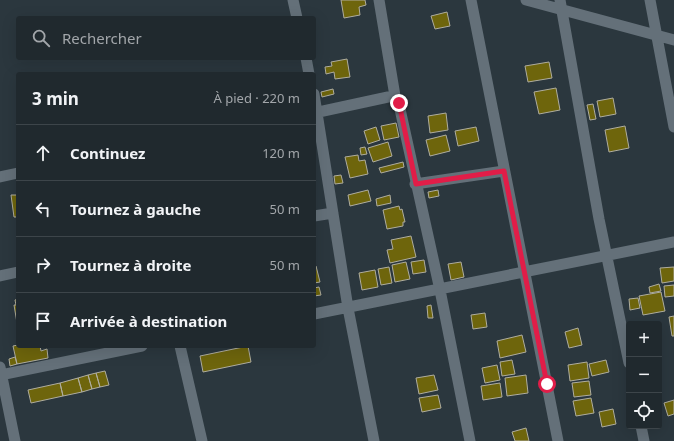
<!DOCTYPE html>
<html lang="fr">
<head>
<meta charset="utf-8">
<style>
	body { margin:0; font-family:"Noto Sans",sans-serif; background:#2d353a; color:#f1f3f6 }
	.controls { position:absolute; right:12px; bottom:12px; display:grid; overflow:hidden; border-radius:4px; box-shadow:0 4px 16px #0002 }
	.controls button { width:36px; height:36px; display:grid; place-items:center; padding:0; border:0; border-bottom:1px solid #3d454a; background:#20292e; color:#f1f3f6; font:20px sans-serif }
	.stop { position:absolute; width:12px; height:12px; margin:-9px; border:3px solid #e11d48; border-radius:50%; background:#fff }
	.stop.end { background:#e11d48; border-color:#fff; box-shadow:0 1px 4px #0008 }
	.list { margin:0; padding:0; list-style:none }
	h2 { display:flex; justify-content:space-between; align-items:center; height:52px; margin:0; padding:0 16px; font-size:17px }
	h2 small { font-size:13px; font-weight:400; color:#a2a6aa }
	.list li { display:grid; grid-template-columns:26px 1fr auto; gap:12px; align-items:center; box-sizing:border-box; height:56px; padding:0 16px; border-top:1px solid #3d454a }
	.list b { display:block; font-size:15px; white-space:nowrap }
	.list em { font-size:13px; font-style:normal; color:#a2a6aa }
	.icon { flex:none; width:22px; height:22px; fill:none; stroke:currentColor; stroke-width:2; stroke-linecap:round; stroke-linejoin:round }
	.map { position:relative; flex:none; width:674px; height:441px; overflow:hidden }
	.search { position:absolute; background:#20292e; box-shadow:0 4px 16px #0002; left:16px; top:16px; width:300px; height:44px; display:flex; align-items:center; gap:10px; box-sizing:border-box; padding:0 14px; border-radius:4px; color:#a2a6aa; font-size:15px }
	.panel { position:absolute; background:#20292e; box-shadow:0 4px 16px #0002; left:16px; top:72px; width:300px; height:276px; border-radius:4px }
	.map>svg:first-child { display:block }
</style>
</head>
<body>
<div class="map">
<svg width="674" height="441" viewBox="0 0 674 441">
	<rect width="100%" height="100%" fill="#2b373e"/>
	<path fill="#6e650c" stroke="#afad9f" d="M 341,0 L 365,0 L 366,5 L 359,7 L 360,15 L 344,18 Z
		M 447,12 L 450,26 L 435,29 L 431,16 Z
		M 347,59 L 350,77 L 335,79 L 334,72 L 326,74 L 325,67 L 332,66 L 331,62 Z
		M 549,62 L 552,78 L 528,82 L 525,66 Z
		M 556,88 L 560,110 L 539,114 L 534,92 Z
		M 333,89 L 334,94 L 322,97 L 321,92 Z
		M 613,98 L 616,114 L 600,117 L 597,101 Z
		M 593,104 L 596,119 L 590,120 L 587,105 Z
		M 446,113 L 448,130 L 430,133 L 428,116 Z
		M 396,123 L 399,137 L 384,140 L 381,126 Z
		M 625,126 L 629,148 L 609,152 L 605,130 Z
		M 376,127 L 380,140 L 368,144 L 364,131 Z
		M 476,127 L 479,141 L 458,146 L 455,131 Z
		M 446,135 L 450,151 L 430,156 L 426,140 Z
		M 388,142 L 392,156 L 373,162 L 368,148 Z
		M 365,147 L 367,154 L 361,155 L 360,148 Z
		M 358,155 L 359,161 L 365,160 L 368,174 L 350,178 L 345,157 Z
		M 403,162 L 404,167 L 381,173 L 379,168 Z
		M 341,175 L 343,183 L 335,184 L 334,176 Z
		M 368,190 L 371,201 L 350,206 L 348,195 Z
		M 438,190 L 439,196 L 429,198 L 428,192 Z
		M 11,195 L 18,195 L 18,217 L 14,217 Z
		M 390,195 L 391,203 L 377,206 L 376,199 Z
		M 399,206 L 400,210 L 402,209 L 405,222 L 403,222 L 403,226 L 387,229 L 383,210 Z
		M 411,236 L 416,257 L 390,263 L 387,250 L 393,249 L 391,240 Z
		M 424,260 L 426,272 L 413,274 L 411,262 Z
		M 406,262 L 410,279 L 395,282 L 392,265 Z
		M 461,262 L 464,277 L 451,280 L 448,264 Z
		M 316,266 L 320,282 L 314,283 L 314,267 Z
		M 389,267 L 392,283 L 381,285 L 378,269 Z
		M 674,267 L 674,281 L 662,283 L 660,268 Z
		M 375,270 L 378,287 L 362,290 L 359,273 Z
		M 659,284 L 661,291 L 650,293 L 649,287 Z
		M 674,285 L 674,296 L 665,297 L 664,286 Z
		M 319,287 L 321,295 L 314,296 L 314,288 Z
		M 661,292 L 665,311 L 643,315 L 639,296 Z
		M 638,298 L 640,308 L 630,310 L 629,299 Z
		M 18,299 L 18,323 L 17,323 L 14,305 L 16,305 L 15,300 Z
		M 431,305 L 433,318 L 428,318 L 427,306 Z
		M 485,313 L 487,327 L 473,329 L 471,315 Z
		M 674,316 L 674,336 L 672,336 L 669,317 Z
		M 578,328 L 582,345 L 569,348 L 565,332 Z
		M 522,335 L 526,352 L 500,358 L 497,341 Z
		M 18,345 L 18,346 L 40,346 L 41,351 L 47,349 L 48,358 L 17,364 L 13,346 Z
		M 248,346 L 251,362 L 203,372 L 200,356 Z
		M 15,357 L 17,364 L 10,366 L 9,359 Z
		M 512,360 L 515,374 L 502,376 L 500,362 Z
		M 606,360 L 609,372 L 592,376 L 589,364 Z
		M 587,362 L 589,378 L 570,381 L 568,365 Z
		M 497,365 L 500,380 L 485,383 L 482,368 Z
		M 105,371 L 109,385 L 100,387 L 96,373 Z
		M 96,373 L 100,387 L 92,389 L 88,375 Z
		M 88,375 L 92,389 L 82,392 L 78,378 Z
		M 434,375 L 438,390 L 419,394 L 416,378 Z
		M 526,375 L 528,393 L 507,396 L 505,378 Z
		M 78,378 L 82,392 L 63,396 L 60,383 Z
		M 589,381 L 591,395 L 574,397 L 572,383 Z
		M 60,383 L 63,396 L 31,403 L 28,390 Z
		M 500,383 L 502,397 L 483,400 L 481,386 Z
		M 438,395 L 441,408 L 422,412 L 419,398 Z
		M 591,398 L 594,413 L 576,416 L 573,401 Z
		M 674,400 L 674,414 L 668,416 L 664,403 Z
		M 613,409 L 616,424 L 602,427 L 599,412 Z
		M 526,428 L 529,441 L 515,441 L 512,432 Z"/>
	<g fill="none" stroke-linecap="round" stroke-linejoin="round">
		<path stroke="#647079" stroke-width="11" d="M 293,0 L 297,18
			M 379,0 L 395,96
			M 471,0 L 558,441
			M 526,0 L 674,40
			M 560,0 L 599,219 L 629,363
			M 650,0 L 674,127
			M 306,58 L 309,74
			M 314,94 L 348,308 L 374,441
			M 314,113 L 388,97 L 395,96 L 398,100 L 440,290 L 470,441
			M 0,177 L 18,173
			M 415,184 L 504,171
			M 314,216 L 333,213
			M 0,276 L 18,272
			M 314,314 L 674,242
			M 180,346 L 202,441
			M 0,367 L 15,441
			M 0,375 L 142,346
			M 641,426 L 644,441"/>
	</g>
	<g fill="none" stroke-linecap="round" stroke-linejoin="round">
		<path stroke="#e11d48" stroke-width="5" d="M 399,103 L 416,184 L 504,171 L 547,384"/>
	</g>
</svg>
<div class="controls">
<button>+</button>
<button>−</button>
<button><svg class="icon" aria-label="locate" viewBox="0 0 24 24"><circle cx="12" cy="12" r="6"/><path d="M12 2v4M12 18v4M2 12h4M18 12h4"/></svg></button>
</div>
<div class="stop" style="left:547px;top:384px"></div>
<div class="stop end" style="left:399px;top:103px"></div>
<div class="search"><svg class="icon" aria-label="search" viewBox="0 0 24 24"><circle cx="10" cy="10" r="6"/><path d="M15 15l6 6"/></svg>Rechercher</div>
<section class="panel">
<h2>3 min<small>À pied · 220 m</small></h2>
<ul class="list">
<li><svg class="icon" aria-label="ahead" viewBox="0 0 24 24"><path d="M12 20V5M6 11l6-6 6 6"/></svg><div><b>Continuez</b></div><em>120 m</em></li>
<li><svg class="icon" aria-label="left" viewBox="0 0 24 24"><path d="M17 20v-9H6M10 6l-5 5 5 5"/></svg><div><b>Tournez à gauche</b></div><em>50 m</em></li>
<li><svg class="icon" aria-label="right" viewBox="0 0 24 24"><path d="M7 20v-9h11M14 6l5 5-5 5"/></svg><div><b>Tournez à droite</b></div><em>50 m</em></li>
<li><svg class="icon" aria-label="arrive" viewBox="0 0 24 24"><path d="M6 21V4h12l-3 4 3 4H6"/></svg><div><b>Arrivée à destination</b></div></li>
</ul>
</section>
</div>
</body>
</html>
